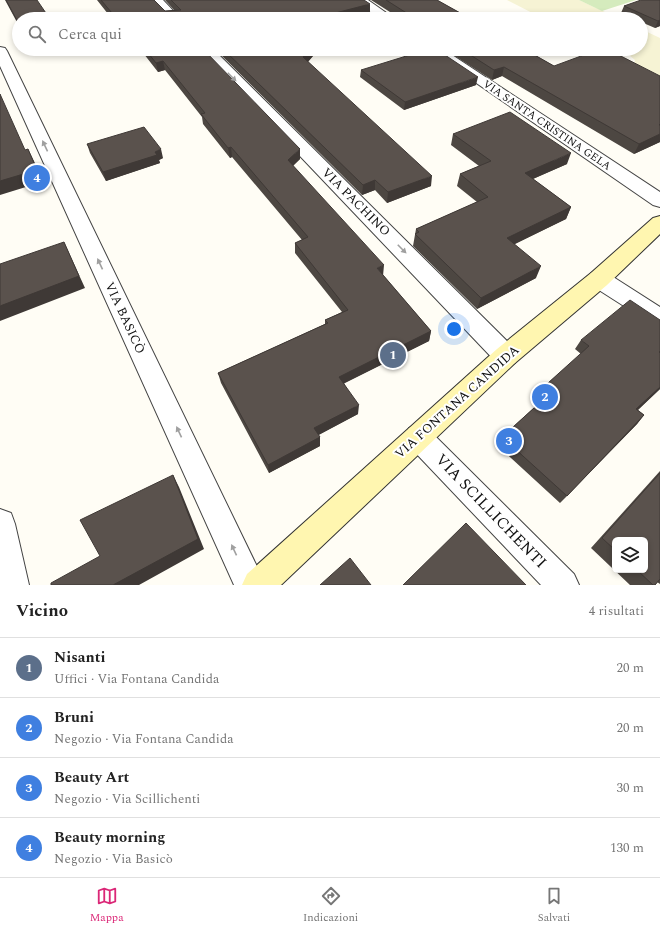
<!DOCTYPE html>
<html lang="it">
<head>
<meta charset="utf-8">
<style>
	body { margin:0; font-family:Spectral,serif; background:#f2f2f2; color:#222 }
	.controls { position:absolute; right:12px; bottom:12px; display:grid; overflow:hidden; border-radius:6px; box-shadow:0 2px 6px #0003 }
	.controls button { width:36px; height:36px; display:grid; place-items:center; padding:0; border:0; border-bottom:1px solid #e0e0e0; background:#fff; color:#222; font:20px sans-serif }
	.you { position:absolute; left:454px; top:329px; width:14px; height:14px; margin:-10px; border:3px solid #fff; border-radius:50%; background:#1a73e8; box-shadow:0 0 0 6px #1a73e833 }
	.badge { display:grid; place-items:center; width:26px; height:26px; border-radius:50%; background:#db2777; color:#fff; font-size:13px; font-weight:700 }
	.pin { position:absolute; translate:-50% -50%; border:2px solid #fff; box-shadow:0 1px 4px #0006 }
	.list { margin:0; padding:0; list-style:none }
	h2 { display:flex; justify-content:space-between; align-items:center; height:52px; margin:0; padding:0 16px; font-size:17px }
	h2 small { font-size:13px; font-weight:400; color:#767676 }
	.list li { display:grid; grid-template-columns:26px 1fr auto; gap:12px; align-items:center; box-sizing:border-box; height:60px; padding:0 16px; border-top:1px solid #e0e0e0 }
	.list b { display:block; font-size:15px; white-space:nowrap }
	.list p { margin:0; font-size:13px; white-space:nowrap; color:#767676 }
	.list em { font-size:13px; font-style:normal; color:#767676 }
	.icon { flex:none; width:22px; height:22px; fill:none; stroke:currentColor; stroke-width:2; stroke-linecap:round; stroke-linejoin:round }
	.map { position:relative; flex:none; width:660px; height:585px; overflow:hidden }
	.search { position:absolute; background:#fff; box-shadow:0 2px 6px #0003; left:12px; right:12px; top:12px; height:44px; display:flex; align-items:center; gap:10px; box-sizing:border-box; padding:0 14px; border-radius:22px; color:#767676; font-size:15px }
	.sheet { height:292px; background:#fff }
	nav { display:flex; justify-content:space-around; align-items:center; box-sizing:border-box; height:56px; border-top:1px solid #e0e0e0; background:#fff; font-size:11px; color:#767676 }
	nav a { display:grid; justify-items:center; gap:2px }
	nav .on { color:#db2777 }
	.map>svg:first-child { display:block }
</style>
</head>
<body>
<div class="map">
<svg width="660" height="585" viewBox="0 0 660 585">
	<rect width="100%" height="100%" fill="#fffdf5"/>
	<path fill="#f6f3d4" d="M 507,0 L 579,0 L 620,19 L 544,19 Z
		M 641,29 L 660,38 L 660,79 L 634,65 L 635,60 L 629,55 L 612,54 L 603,49 L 641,49 Z"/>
	<path fill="#d5ebbd" d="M 579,0 L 636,0 L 602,11 Z"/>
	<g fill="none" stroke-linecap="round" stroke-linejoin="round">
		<defs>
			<path id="minor" d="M 150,0 L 163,0 L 181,19 L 168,19 Z
				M 354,0 L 368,0 L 395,19 L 380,19 Z
				M 0,47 L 5,48 L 7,51 L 266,585 L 234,585 L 0,66 Z
				M 198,49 L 213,49 L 515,349 L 518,356 L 515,363 L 506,366 L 497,363 Z
				M 427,49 L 443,49 L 660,192 L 660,207 L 653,205 Z
				M 599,271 L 607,273 L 660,307 L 660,327 L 652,324 L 591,285 L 588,279 L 591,273 Z
				M 418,425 L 427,428 L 574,574 L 579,585 L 541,585 L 409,446 L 405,437 L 409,428 Z
				M 0,509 L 11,513 L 15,524 L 29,585 L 0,585 Z"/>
			<path id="secondary" d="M 660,216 L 660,234 L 607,285 L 515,363 L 281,585 L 242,585 L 247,574 L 497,349 L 591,273 L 653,218 Z"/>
		</defs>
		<use href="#minor" stroke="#444" stroke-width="2"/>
		<use href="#secondary" stroke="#333" stroke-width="2"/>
		<use href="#minor" fill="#fff" fill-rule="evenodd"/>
		<use href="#secondary" fill="#fff6b0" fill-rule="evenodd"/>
	</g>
	<path fill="#4d4742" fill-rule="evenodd" d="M 5,0 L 37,0 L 19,19 L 19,26 Z
		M 97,0 L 154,0 L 165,11 L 174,10 L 165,0 L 364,0 L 370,13 L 347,19 L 112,19 Z
		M 371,0 L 437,0 L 471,19 L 401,19 Z
		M 660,0 L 660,26 L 655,28 L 641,22 L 641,19 L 635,19 L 621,13 L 624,6 Z
		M 140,49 L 203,49 L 300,159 L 293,166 L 383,275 L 431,331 L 429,341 L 344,383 L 358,414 L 318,435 L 320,437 L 320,446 L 269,473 L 221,383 L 218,373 L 325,324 L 325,320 L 342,312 L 295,253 L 295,243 L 302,240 L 232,157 L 230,158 L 203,124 L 202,117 L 165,70 L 158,72 Z
		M 215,49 L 319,49 L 308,62 L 431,186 L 387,203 L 375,190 L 362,195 Z
		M 444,49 L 524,49 L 554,66 L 660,76 L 660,142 L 634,154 L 502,76 L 492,80 Z
		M 361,70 L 476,85 L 404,110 L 360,77 Z
		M 453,134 L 567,164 L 533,179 L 571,207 L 566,219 L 514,244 L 536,278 L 477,309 L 413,246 L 416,229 L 477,202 L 457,186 L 460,174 L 479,166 L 451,145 Z
		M 87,144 L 163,158 L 159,160 L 160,163 L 106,181 L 90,153 Z
		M 581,340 L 660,389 L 638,410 L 644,415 L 637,424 L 560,503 L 497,445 L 502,437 L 537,405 L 533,401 L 538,392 L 581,354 L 575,349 Z
		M 660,471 L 660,584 L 657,582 L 655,585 L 630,585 L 591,548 ZM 615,540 L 645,570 L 615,570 Z"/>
	<path fill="#3f3936" d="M 370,4 L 370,13 L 347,19 L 316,19 L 316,18 Z
		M 660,20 L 660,26 L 655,28 L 658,21 Z
		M 310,49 L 319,49 L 303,67 L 303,57 Z
		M 163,61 L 165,70 L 158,72 L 156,63 Z
		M 504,67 L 502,76 L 492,80 L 494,70 Z
		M 478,77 L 476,85 L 404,110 L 405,102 Z
		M 660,134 L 660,142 L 634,154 L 639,144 Z
		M 231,147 L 232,157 L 230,158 L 228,148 Z
		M 28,149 L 34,161 L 42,182 L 0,195 L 0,181 Z
		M 161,149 L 163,158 L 159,160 L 160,163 L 106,181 L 103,172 Z
		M 300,149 L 300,159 L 288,170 L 288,160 Z
		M 571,153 L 567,164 L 521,184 L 525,173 Z
		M 432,176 L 431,186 L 387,203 L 388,192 Z
		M 375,180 L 375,190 L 362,195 L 363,185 Z
		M 571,207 L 566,219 L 503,250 L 507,238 Z
		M 64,242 L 85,288 L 0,321 L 0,306 Z
		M 384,265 L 383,276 L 377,268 Z
		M 541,266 L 536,278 L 477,309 L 481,298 Z
		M 431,331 L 429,341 L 339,386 L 339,377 Z
		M 660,387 L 660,389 L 629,418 L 636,409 Z
		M 359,405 L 358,414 L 315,437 L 314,428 Z
		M 644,415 L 637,424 L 560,503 L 567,496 Z
		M 320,437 L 320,446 L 269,473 L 268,465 Z
		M 173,475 L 179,487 L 204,549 L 139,585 L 113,585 Z"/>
	<path fill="#5a524d" stroke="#3f3936" d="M 6,0 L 37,0 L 50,19 L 19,19 L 19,24 Z
		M 101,0 L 154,0 L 165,11 L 181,10 L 171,0 L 364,0 L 370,4 L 316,18 L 318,19 L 117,19 Z
		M 386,0 L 437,0 L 471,19 L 416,19 Z
		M 641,0 L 660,0 L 660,20 L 658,21 L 624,6 Z
		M 145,49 L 203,49 L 300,149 L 288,160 L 384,265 L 377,268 L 431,331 L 339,377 L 359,405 L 314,428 L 320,437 L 268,465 L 218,373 L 328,323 L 325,320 L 348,310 L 295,243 L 308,237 L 231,147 L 228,148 L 201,114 L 205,113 L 163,61 L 156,63 Z
		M 223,49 L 310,49 L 303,57 L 432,176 L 388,192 L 375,180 L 363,185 Z
		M 429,49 L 436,49 L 478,77 L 405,102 L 361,70 Z
		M 461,49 L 524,49 L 554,66 L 600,49 L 607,49 L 660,76 L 660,124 L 659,125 L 660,125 L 660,134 L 639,144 L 504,67 L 494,70 Z
		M 0,94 L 25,150 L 28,149 L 37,170 L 0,181 Z
		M 510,112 L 571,153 L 525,173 L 571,207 L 507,238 L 541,266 L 481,298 L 415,234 L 419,232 L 416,229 L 488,197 L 460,174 L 491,161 L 453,134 Z
		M 144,127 L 161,149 L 155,152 L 157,155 L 103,172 L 87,144 Z
		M 64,242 L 79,276 L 0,306 L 0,264 Z
		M 630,300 L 660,320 L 660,351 L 659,352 L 660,353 L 660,387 L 636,409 L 644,415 L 567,496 L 502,437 L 545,398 L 538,392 L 589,346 L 581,340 Z
		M 660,473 L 660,579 L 655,585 L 653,585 L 637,570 L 645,570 L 645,540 L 615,540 L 615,550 L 602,538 Z
		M 173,475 L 198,539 L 113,585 L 51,585 L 51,583 L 100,556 L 80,520 Z
		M 466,523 L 526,585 L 403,585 Z
		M 350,558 L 371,585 L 320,585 Z"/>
	<defs><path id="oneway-solid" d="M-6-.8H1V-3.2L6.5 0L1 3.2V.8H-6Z"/></defs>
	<g fill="#a0a0a0">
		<use href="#oneway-solid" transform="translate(232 77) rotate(45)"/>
		<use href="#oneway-solid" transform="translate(45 146) rotate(-115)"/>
		<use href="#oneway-solid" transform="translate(402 249) rotate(45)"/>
		<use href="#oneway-solid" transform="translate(100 264) rotate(-115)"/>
		<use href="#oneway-solid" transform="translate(179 432) rotate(-115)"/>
		<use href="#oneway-solid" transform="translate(234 550) rotate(-115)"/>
	</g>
	<g text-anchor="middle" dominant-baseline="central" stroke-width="4" stroke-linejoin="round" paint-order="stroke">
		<g font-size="11" fill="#111" stroke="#fff">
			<text transform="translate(547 125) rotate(34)">VIA SANTA CRISTINA GELA</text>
		</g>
		<g font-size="13" fill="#111" stroke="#fff">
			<text transform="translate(356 202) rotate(45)">VIA PACHINO</text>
			<text transform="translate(125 318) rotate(65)">VIA BASICÒ</text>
			<text transform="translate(457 402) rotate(-42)">VIA FONTANA CANDIDA</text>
		</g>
		<g font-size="16" fill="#111" stroke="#fff">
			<text transform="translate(491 511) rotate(46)">VIA SCILLICHENTI</text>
		</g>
	</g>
</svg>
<div class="controls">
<button><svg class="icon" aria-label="layers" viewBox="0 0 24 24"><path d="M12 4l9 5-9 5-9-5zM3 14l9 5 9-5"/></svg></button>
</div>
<div class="you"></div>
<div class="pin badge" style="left:393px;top:355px;background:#5c6f8a">1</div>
<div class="pin badge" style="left:545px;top:397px;background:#3f7fe0">2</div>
<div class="pin badge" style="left:509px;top:441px;background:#3f7fe0">3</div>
<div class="pin badge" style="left:37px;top:178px;background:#3f7fe0">4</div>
<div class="search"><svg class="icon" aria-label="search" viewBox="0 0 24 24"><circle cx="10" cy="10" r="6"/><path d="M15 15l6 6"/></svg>Cerca qui</div>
</div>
<section class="sheet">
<h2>Vicino<small>4 risultati</small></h2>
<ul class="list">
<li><span class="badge" style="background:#5c6f8a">1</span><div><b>Nisanti</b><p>Uffici · Via Fontana Candida</p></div><em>20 m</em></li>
<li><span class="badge" style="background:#3f7fe0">2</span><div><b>Bruni</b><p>Negozio · Via Fontana Candida</p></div><em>20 m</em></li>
<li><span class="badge" style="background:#3f7fe0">3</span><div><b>Beauty Art</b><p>Negozio · Via Scillichenti</p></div><em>30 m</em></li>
<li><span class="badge" style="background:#3f7fe0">4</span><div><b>Beauty morning</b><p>Negozio · Via Basicò</p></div><em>130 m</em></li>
</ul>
</section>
<nav>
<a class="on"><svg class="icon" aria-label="map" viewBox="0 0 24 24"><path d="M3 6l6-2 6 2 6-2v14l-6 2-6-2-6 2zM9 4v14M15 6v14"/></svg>Mappa</a>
<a><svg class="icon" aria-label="directions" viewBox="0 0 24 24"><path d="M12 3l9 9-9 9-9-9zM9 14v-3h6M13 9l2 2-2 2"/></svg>Indicazioni</a>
<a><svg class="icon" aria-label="saved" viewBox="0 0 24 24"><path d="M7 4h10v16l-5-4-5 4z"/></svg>Salvati</a>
</nav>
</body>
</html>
